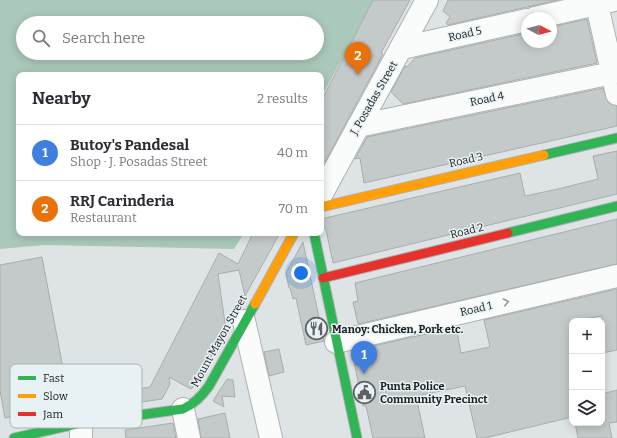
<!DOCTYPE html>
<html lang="en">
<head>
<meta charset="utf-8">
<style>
	body { margin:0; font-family:Bitter,serif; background:#f2f2f3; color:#2b2b33 }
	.controls { position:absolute; right:12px; bottom:12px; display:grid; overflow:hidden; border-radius:8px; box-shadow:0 2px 10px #0003 }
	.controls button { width:36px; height:36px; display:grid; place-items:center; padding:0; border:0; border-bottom:1px solid #e1e1e2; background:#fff; color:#2b2b33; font:20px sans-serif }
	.compass { position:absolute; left:521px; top:12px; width:36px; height:36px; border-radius:50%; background:#fff; box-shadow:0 2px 10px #0003; rotate:97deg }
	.you { position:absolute; left:301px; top:273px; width:14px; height:14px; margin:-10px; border:3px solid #fff; border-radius:50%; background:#1a73e8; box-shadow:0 0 0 6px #1a73e833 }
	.badge { display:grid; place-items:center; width:26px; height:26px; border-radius:50%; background:#7c3aed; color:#fff; font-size:13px; font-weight:700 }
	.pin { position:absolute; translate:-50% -33px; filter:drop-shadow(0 1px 2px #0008) }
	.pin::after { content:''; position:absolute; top:21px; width:14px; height:12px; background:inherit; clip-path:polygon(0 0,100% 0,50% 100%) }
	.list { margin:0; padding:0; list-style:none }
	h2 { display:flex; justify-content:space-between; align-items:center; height:52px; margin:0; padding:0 16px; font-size:17px }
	h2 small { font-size:13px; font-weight:400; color:#7c7c81 }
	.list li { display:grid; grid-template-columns:26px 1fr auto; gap:12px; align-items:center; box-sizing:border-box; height:56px; padding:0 16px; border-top:1px solid #e1e1e2 }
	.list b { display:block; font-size:15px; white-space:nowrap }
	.list p { margin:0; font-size:13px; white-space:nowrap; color:#7c7c81 }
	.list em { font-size:13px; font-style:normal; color:#7c7c81 }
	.icon { flex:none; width:22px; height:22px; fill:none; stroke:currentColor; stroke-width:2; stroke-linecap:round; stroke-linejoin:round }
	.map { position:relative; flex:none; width:617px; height:438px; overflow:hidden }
	.search { position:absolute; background:#fff; box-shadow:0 2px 10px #0003; left:16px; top:16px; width:308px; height:44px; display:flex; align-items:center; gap:10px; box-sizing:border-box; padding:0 14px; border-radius:22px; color:#7c7c81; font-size:15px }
	.panel { position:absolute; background:#fff; box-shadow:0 2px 10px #0003; left:16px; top:72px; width:308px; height:164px; border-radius:8px }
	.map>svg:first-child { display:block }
</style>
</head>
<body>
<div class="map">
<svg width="617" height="438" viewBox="0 0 617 438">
	<rect width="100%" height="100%" fill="#dee3e5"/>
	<path fill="#abc9bb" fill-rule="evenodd" d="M 0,0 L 374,0 L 321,98 L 321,75 L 19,75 L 19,233 L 244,233 L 234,249 L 44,245 L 0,249 ZM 23,23 L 317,23 L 317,53 L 23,53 Z"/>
	<path fill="#c4c9c9" stroke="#a9adae" d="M 373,0 L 410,0 L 381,53 L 383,54 L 325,162 L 321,160 L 321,102 Z
		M 448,0 L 558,0 L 448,25 L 446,23 L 450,17 L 443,11 Z
		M 587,19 L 597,63 L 403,104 L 391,92 L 405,66 L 407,67 L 415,58 L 527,33 L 527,42 L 551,42 L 551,27 Z
		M 603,88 L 608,102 L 617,106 L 617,126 L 364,183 L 360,158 L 355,159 L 367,137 Z
		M 617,151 L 617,194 L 333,263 L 326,230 L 321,223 L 321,219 L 520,173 L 525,196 L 558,189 L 598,179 L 593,156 Z
		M 617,219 L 617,264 L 358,324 L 353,302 L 358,301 L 355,283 Z
		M 253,233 L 280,233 L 245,296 L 239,270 L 218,274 L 226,330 L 194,386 L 191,389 L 169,377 L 170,384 L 162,399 L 115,406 L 113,393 L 150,387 L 219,253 L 238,264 Z
		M 303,242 L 324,341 L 306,345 L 296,298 L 293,299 L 290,288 L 289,288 L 286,273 Z
		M 42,257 L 70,405 L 5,418 L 0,391 L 0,265 Z
		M 617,289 L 617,350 L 602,353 L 602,316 L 572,321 L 572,417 L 485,438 L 477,438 L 465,386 L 416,396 L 425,438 L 373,438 L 366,406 L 363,406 L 352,351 L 456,327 L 461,353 L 490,347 L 484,320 Z
		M 279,349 L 284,372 L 269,376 L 264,352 Z
		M 227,379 L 233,380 L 235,397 L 222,396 L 224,407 L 213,401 Z
		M 617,390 L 617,422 L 609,423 L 612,438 L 578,438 L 575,423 L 602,423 L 602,394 Z
		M 225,413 L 230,438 L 201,438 L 198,419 Z
		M 173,423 L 176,438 L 126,438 L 125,430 Z"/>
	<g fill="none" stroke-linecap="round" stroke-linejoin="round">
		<defs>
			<path id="street" d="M 596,0 L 617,94
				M 535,18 L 614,0
				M 402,48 L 527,20
				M 358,126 L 617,72
				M 321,195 L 427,0
				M 244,321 L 271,438
				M 336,342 L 617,276
				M 183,409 L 189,438
				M 81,423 L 81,438"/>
			<path id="fast" d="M 544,155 L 617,138
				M 314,233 L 357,438
				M 508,233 L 617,206
				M 14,438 L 81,423 L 183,409 C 194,404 202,396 209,386 L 255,304"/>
			<path id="slow" d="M 321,207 L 544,155
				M 255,304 L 294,233"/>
			<path id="jam" d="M 323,278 L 508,233"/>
		</defs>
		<use href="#street" stroke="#aeb2b3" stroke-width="24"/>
		<use href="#fast" stroke="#aeb2b3" stroke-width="11"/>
		<use href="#slow" stroke="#aeb2b3" stroke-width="11"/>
		<use href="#jam" stroke="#aeb2b3" stroke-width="11"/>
		<use href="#street" stroke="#fafbfb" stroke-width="22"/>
		<use href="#fast" stroke="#30b455" stroke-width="9"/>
		<use href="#slow" stroke="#ff9f0a" stroke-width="9"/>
		<use href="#jam" stroke="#e5322d" stroke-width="9"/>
	</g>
	<defs><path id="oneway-chevron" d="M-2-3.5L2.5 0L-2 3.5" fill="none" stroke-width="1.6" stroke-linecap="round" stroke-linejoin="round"/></defs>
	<use stroke="#959798" href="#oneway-chevron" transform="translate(506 302) rotate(-13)"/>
	<defs>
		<symbol id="restaurant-ring" viewBox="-11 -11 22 22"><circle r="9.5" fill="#e8f2f5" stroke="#5e6264" stroke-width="1.5"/><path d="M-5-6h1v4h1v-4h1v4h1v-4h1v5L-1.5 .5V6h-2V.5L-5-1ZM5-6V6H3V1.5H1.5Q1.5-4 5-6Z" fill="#5e6264"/></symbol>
		<symbol id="civic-ring" viewBox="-11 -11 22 22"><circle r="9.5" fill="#e8f2f5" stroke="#5e6264" stroke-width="1.5"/><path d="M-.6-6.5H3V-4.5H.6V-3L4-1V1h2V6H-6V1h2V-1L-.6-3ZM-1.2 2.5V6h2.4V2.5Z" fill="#5e6264"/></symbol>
	</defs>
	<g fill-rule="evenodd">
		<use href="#restaurant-ring" x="304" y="316" width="25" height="25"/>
		<use href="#civic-ring" x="352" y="380" width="25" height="25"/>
	</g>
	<g text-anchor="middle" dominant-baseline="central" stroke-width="3" stroke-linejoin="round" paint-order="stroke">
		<g font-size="11" fill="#191d1e" stroke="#e8f2f5">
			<text transform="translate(465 34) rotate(-13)">Road 5</text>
			<text transform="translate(374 98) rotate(-60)">J. Posadas Street</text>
			<text transform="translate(487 99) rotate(-12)">Road 4</text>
			<text transform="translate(466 160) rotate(-13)">Road 3</text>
			<text transform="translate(467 231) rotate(-14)">Road 2</text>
			<text transform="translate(476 309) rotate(-13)">Road 1</text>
			<text transform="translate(219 341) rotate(-61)">Mount Mayon Street</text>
		</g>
		<g font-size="11" font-weight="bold" fill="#191d1e" stroke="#e8f2f5" text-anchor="start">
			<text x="332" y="329">Manoy: Chicken, Pork etc.</text>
			<text x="380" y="386">Punta Police<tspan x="380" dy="13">Community Precinct</tspan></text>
		</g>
	</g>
	<rect x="10" y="364" width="132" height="64" rx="6" fill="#e8f2f5" stroke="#aab2b4" stroke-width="1"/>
	<rect x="18" y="376" width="18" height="4" fill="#30b455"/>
	<rect x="18" y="394" width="18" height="4" fill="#ff9f0a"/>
	<rect x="18" y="412" width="18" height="4" fill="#e5322d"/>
	<g font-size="11" fill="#191d1e">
		<text x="43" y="382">Fast</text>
		<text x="43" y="400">Slow</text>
		<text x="43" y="418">Jam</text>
	</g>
</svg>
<div class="controls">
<button>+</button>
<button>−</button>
<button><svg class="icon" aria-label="layers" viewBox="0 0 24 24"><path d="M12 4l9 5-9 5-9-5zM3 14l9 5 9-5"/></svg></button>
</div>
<svg class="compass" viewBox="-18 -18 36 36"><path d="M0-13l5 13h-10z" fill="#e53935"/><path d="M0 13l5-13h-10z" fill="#7c7c81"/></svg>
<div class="you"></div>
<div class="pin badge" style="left:364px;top:374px;background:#3f7fe0">1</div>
<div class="pin badge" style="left:358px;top:75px;background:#e8710a">2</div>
<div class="search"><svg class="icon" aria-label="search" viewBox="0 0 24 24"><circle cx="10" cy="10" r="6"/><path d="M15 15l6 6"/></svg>Search here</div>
<section class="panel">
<h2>Nearby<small>2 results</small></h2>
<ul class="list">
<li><span class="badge" style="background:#3f7fe0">1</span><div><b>Butoy's Pandesal</b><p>Shop · J. Posadas Street</p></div><em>40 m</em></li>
<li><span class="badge" style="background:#e8710a">2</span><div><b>RRJ Carinderia</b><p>Restaurant</p></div><em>70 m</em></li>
</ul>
</section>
</div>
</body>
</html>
